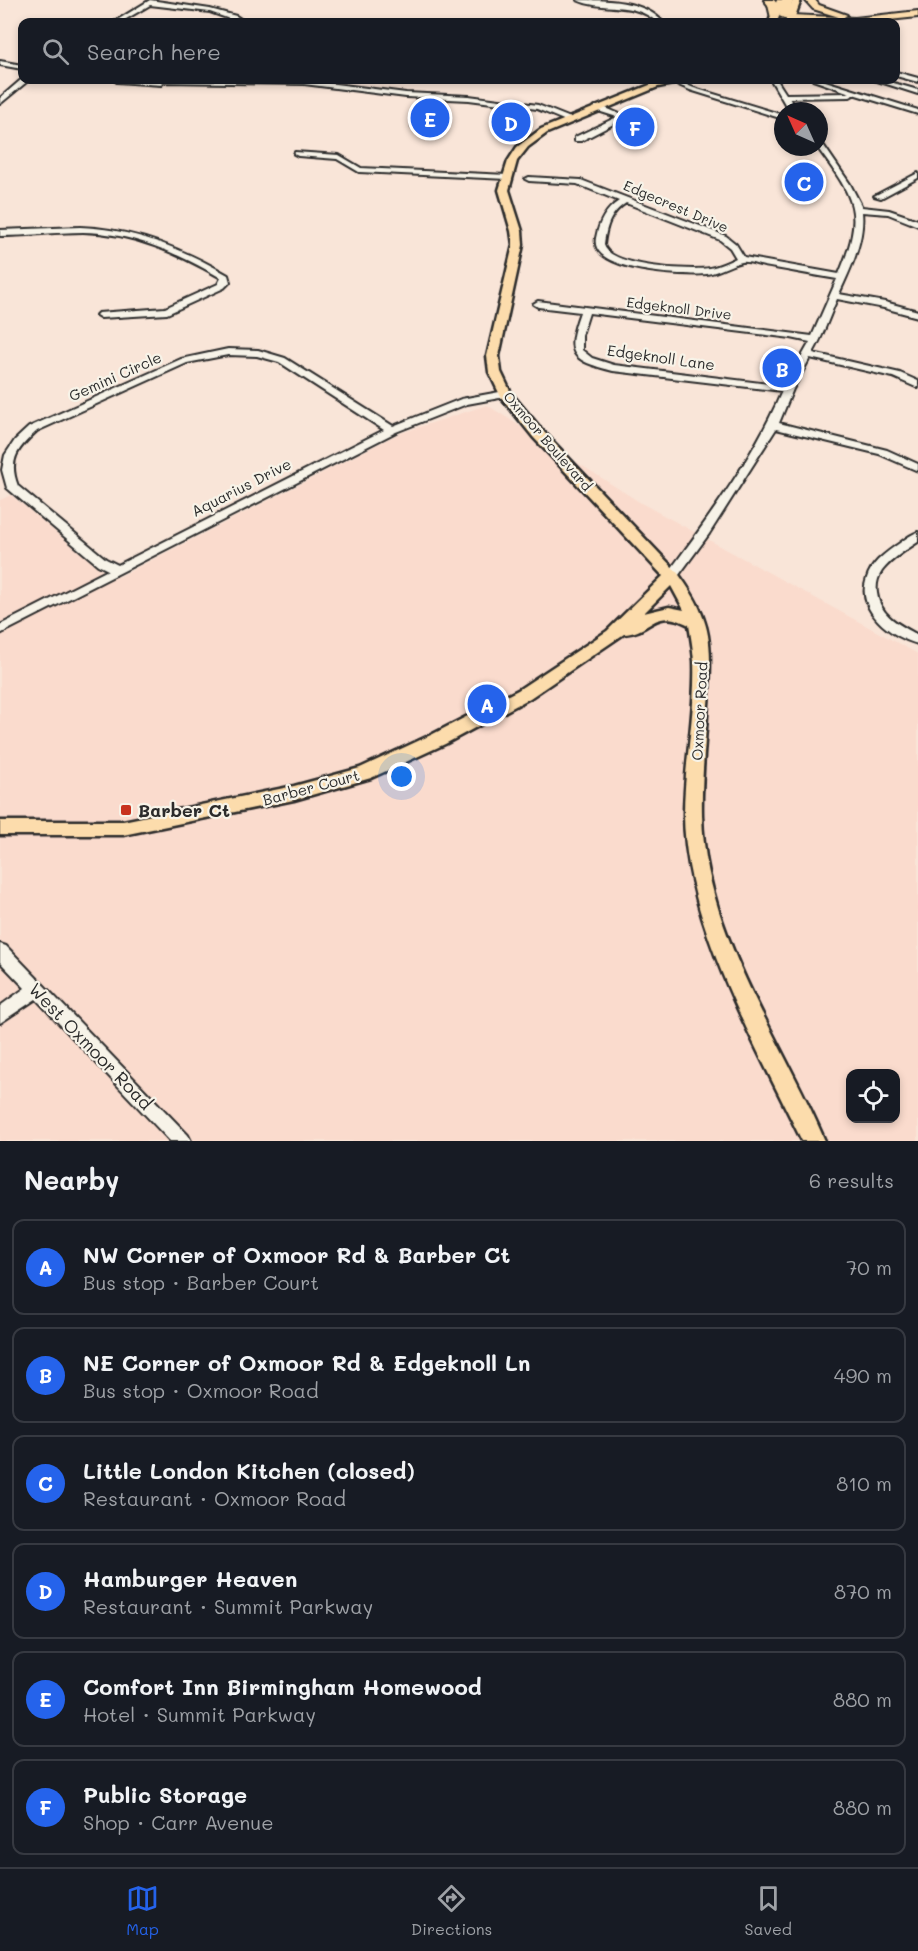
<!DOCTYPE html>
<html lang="en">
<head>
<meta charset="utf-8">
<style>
	body { margin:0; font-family:Mali,sans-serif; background:#20242c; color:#f1f3f6 }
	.controls { position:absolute; right:18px; bottom:18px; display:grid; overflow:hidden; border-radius:12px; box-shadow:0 3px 9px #0003 }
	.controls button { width:54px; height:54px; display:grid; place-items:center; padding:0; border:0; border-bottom:2px solid #363941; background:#171b24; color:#f1f3f6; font:30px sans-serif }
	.compass { position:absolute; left:774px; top:102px; width:54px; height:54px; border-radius:50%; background:#171b24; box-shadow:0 3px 9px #0003; rotate:315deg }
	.you { position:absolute; left:402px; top:777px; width:21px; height:21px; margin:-15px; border:4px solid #fff; border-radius:50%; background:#1a73e8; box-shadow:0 0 0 9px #1a73e833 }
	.badge { display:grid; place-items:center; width:39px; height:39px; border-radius:50%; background:#2563eb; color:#fff; font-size:20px; font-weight:700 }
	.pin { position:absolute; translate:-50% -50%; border:3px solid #fff; box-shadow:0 2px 6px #0006 }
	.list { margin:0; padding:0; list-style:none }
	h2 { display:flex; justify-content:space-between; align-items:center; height:78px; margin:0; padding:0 24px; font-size:26px }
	h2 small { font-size:20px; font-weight:400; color:#9ea1a6 }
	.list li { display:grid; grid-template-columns:39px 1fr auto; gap:18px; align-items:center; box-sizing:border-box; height:96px; margin:0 12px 12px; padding:0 12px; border:2px solid #363941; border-radius:12px }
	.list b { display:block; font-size:22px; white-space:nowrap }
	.list p { margin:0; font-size:20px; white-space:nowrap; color:#9ea1a6 }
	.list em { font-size:20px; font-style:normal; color:#9ea1a6 }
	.icon { flex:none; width:33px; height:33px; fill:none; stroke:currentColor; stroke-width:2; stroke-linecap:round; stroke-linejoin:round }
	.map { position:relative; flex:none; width:918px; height:1141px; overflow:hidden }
	.search { position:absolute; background:#171b24; box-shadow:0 3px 9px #0003; left:18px; right:18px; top:18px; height:66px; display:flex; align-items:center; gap:15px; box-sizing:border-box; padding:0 21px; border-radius:12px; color:#9ea1a6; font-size:22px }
	.sheet { height:726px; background:#171b24 }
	nav { display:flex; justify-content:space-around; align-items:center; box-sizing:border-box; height:84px; border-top:2px solid #363941; background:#171b24; font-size:16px; color:#9ea1a6 }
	nav a { display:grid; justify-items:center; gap:3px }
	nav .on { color:#2563eb }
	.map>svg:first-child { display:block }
</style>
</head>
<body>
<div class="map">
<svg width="918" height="1141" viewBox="0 0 918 1141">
	<rect width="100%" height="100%" fill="#f9e5d8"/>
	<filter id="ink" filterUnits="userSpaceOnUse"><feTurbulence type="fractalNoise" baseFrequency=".0167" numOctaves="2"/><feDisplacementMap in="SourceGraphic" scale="12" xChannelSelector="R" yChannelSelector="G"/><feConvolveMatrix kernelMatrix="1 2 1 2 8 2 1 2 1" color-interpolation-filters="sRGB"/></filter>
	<g filter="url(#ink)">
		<path fill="#fadbcd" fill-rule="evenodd" d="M 487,405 L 641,503 L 918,654 L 918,1141 L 0,1141 L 0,500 L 11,495 L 100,569 L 119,577 L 398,434 ZM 850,1074 L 896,1074 L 896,1118 L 850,1118 Z"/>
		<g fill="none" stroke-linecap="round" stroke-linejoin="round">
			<defs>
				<path id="minor" d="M 150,0 L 210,9 L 236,16 L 245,22 L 238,22 L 210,12 L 150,5 L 121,22 L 114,22 Z
					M 577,0 C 606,0 643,0 663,22 L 657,22 C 633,0 602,12 577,0 Z
					M 0,61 L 22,65 L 22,69 L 0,65 Z
					M 896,72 L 918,78 L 918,82 L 896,76 Z
					M 22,79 L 29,80 L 0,104 L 0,98 Z
					M 114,80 L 304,80 L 406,93 L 469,96 L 538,105 L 573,119 L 566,121 L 537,109 L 469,100 L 406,97 L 304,84 L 164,82 L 161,85 L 117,82 Z
					M 667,80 L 675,80 L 694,88 L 783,115 L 783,119 L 690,90 Z
					M 771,80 L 777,80 L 786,94 L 850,93 L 813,80 L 822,80 L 918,110 L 918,114 L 853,94 L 852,96 L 850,97 L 789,98 L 797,111 L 789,111 Z
					M 874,80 L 883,80 L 918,90 L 918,94 Z
					M 595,106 L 601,106 L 627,117 L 581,141 L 575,141 L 575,137 L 617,117 L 595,110 Z
					M 819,143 L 822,143 L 850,184 L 862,207 L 889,210 L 918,220 L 918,226 L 888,214 L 862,212 C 865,240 850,270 839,294 L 885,302 L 918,311 L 918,317 L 884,308 L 837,299 C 829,317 823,336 813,353 L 900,373 L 918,381 L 918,388 L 893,377 L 810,358 L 793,389 L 779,423 L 887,450 L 918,464 L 918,471 L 879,454 L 776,429 L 709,534 L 676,579 L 668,579 L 666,576 L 668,573 C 710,516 754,457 782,391 L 613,371 C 570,360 565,354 580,312 L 538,307 L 533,304 L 538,301 L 812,336 L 837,279 C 812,275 788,270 764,266 C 758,265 748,261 742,262 C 731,264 720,272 707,274 C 685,276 589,272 596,238 C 599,222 605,210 619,201 L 577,184 L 529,181 L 525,179 L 529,177 L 581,180 L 726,236 L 736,244 L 744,257 L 839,274 C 865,212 855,199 817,147 L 819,147 ZM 626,203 L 720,240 L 730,248 L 736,258 C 728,262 719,266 710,268 C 689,271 610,267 604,245 C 606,227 610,213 626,203 ZM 589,313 L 791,338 L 810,342 L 785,386 L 614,365 L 592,358 L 582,350 L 582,335 Z
					M 295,152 L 339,155 L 361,168 L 507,175 L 511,177 L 507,179 L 359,172 L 337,159 L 298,156 L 294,154 Z
					M 918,173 L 918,178 L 881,198 L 874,196 Z
					M 80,227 C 134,229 182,248 228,275 L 230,282 L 224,288 L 167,314 L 101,318 L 96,315 L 98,313 L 165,308 L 218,284 L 221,278 C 178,253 133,233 83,232 C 55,232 28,236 0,236 L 0,230 Z
					M 228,349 L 258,350 L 285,358 L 393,426 L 461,399 L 505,391 L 510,394 L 505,397 L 467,404 L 396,432 L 0,634 L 0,625 L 108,570 L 98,565 L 7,488 L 2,470 L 5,455 L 15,440 L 29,427 L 181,359 ZM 228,355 L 257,356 L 279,362 L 384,430 L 118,565 L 106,559 L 18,486 C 8,460 17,449 37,431 L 187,363 Z
					M 918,532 L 918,542 C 906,550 891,559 882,571 C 877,578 876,586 877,593 C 880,616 900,625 918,635 L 918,644 C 891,637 855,610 867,578 C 871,564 883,555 894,547 C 902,542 909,535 918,532 Z
					M 0,944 L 6,946 L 188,1135 L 191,1141 L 170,1141 L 36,999 L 0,1023 L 0,1006 L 25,988 L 0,962 Z"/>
				<path id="major" d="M 777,0 L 785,0 L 777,22 L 769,22 Z
					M 793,0 L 801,0 L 793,22 L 785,22 Z
					M 662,80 L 693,80 L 658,87 L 547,133 L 528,147 L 517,161 L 509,190 L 522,231 L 523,245 L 499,356 L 501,372 L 511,393 L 543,431 L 677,572 C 688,587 698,602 704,620 C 712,642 710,669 709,692 C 706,733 701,775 702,815 C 705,935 780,1035 825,1141 L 802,1141 C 756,1046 685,922 684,815 C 684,764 696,712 694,661 C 693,649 691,637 689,625 C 653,606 652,633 624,634 L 530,698 L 445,744 L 371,778 L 294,800 L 123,835 L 0,835 L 0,821 L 123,821 L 294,786 L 360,768 L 433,734 L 518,690 L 607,631 L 663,576 L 533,437 L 501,397 L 489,372 L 487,356 L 513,245 L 511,231 L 499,190 L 508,161 L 517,147 L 541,129 ZM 671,586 L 684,610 L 669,607 L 644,613 Z"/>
				<path id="highway" d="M 764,0 L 774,0 L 778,5 L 777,18 L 771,18 L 768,5 Z
					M 783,0 L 793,0 L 789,15 L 792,15 L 855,18 L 918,11 L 918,17 L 870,22 L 791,21 L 779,16 Z
					M 805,0 L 815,0 L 819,5 L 847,15 L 842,18 L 813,9 Z"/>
			</defs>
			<use href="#minor" stroke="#2b2b2b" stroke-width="4"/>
			<use href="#major" stroke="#2b2b2b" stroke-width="5"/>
			<use href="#highway" stroke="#2b2b2b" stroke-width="4"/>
			<use href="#minor" fill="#f7f3e8" fill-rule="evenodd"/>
			<use href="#major" fill="#fcdcac" fill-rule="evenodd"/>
			<use href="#highway" fill="#fcdcac" fill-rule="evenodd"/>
		</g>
		<path fill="#daa999" stroke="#2b2b2b" stroke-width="1.5" d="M 435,108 L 428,129 L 411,128 L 411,119 Z"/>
		<path fill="#b28a7d" stroke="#2b2b2b" stroke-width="1.5" d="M 435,99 L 435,108 L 428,129 L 428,120 Z"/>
		<path fill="#fec5b2" stroke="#2b2b2b" stroke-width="1.5" d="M 418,98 L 435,99 L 428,120 L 411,119 Z"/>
	</g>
	<rect fill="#c8321e" stroke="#f7f3e8" stroke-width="2" x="120" y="804" width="12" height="12" rx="3"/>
	<g text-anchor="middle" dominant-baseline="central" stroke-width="4.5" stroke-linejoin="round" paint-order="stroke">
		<g font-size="14" fill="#2b2b2b" stroke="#f7f3e8">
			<text transform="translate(676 206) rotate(23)">Edgecrest Drive</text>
			<text transform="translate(679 308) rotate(7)">Edgeknoll Drive</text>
			<text transform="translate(548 441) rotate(49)">Oxmoor Boulevard</text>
		</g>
		<g font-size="15" fill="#2b2b2b" stroke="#f7f3e8">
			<text transform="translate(661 357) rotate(8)">Edgeknoll Lane</text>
			<text transform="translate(115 376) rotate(-24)">Gemini Circle</text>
			<text transform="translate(241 487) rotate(-27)">Aquarius Drive</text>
			<text transform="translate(699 711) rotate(-87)">Oxmoor Road</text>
			<text transform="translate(311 787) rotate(-15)">Barber Court</text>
		</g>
		<g font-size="18" font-weight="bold" fill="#2b2b2b" stroke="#f7f3e8" text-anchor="start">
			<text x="138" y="810">Barber Ct</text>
		</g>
		<g font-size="18" fill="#2b2b2b" stroke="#f7f3e8">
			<text transform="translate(91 1046) rotate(46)">West Oxmoor Road</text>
		</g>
	</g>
</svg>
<div class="controls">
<button><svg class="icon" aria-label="locate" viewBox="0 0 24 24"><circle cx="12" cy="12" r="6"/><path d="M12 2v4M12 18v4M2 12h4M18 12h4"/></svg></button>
</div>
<svg class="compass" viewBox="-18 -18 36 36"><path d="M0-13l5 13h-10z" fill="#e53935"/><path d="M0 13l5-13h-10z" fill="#9ea1a6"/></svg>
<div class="you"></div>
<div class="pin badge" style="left:487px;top:704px">A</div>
<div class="pin badge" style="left:782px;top:368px">B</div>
<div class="pin badge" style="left:804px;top:182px">C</div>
<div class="pin badge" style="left:511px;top:122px">D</div>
<div class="pin badge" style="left:430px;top:118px">E</div>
<div class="pin badge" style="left:635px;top:127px">F</div>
<div class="search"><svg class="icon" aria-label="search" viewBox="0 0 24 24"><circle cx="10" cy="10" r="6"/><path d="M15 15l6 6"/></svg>Search here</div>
</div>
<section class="sheet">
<h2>Nearby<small>6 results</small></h2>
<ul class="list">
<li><span class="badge">A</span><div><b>NW Corner of Oxmoor Rd &amp; Barber Ct</b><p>Bus stop · Barber Court</p></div><em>70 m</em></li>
<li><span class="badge">B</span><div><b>NE Corner of Oxmoor Rd &amp; Edgeknoll Ln</b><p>Bus stop · Oxmoor Road</p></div><em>490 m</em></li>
<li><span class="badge">C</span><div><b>Little London Kitchen (closed)</b><p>Restaurant · Oxmoor Road</p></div><em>810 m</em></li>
<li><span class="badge">D</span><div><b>Hamburger Heaven</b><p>Restaurant · Summit Parkway</p></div><em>870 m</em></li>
<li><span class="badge">E</span><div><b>Comfort Inn Birmingham Homewood</b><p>Hotel · Summit Parkway</p></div><em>880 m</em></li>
<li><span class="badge">F</span><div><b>Public Storage</b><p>Shop · Carr Avenue</p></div><em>880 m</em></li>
</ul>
</section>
<nav>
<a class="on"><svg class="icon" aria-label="map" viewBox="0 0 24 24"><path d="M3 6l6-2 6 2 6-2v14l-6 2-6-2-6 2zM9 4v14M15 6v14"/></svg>Map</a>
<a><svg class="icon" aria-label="directions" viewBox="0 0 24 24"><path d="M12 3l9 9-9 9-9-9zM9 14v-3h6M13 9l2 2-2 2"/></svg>Directions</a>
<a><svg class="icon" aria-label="saved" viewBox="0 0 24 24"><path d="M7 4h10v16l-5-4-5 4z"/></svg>Saved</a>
</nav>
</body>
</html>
